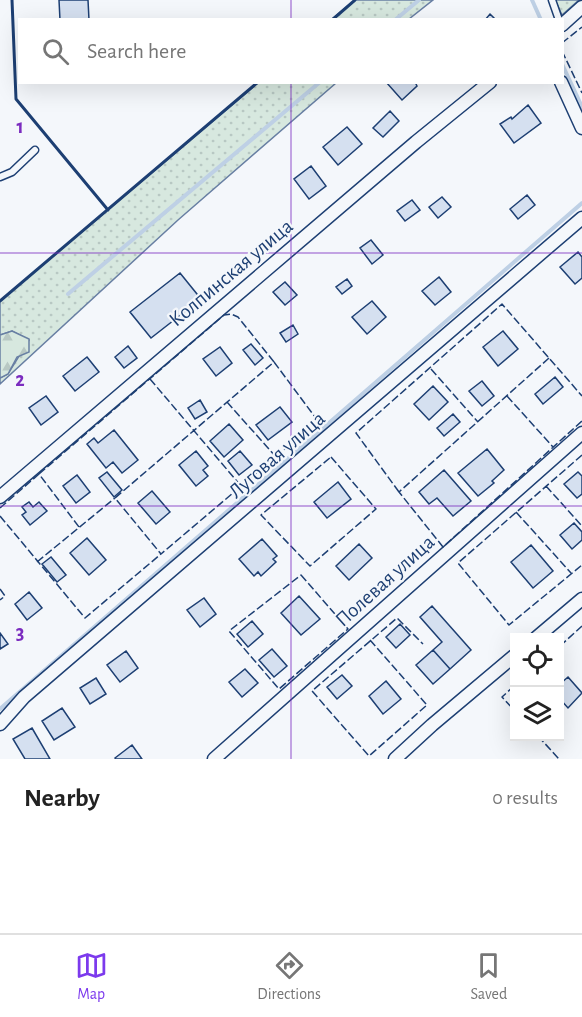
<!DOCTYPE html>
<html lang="en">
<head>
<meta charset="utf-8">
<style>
	body { margin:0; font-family:"Alegreya Sans",sans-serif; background:#f6f6f6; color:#222 }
	.controls { position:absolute; right:18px; bottom:18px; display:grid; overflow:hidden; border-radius:0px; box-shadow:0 6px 24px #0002 }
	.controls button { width:54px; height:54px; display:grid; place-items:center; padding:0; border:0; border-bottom:2px solid #e0e0e0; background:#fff; color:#222; font:30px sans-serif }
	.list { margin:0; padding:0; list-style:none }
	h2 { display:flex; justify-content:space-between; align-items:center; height:78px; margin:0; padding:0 24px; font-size:26px }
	h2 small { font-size:20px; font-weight:400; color:#767676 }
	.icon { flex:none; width:33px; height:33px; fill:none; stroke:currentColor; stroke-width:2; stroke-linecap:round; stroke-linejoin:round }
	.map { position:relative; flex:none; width:582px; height:759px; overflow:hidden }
	.search { position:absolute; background:#fff; box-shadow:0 6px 24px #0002; left:18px; right:18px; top:18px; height:66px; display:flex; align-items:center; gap:15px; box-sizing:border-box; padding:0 21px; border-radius:0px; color:#767676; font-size:22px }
	.sheet { height:174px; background:#fff }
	nav { display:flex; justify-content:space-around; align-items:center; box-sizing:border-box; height:84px; border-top:2px solid #e0e0e0; background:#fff; font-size:16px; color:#767676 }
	nav a { display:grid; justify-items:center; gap:3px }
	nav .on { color:#7c3aed }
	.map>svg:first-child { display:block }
</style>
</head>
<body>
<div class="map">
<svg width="582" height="759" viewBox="0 0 582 759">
	<defs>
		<pattern id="grass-dots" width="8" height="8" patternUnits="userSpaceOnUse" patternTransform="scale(1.5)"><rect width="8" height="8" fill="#d7e8df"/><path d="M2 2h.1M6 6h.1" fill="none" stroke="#b8c8c3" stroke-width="1.8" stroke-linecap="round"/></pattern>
		<pattern id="forest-firs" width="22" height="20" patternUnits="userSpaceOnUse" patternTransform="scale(1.5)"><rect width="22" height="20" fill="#d7e8df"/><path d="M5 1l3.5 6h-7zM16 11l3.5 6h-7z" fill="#b8c8c3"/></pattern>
	</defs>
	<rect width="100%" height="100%" fill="#f4f7fb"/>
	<path fill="url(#grass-dots)" stroke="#687fa3" stroke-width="1.5" d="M 355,0 L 433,0 L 409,19 L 332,19 Z
		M 555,0 L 579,0 L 562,15 Z
		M 258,83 L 336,83 L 178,220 L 0,384 L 0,378 L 8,374 L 29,340 L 12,331 L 0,335 L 0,301 Z"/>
	<path fill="url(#forest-firs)" stroke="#687fa3" stroke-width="1.5" d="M 12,331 L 29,339 L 29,352 L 17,357 L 8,374 L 0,378 L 0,335 Z"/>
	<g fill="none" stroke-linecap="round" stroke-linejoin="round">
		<path stroke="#bed0e5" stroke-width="4" d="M 532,0 L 541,20
			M 395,20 L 419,0
			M 562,64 L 582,107
			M 68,294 L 320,82
			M 0,709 L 582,203"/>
	</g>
	<path fill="#d5e0f0" stroke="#1d3f73" stroke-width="1.5" d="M 59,0 L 88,0 L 89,20 L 60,20 Z
		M 490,14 L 496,20 L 485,20 Z
		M 386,82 L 415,82 L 417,86 L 402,100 Z
		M 528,105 L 541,123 L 514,143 L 500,124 L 511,117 L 512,119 Z
		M 390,111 L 399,121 L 383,137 L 373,128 Z
		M 347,127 L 362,144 L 338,165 L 323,147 Z
		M 311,166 L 326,186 L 309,199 L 294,179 Z
		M 527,195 L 535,205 L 518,219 L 510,209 Z
		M 442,197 L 451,207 L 438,218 L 429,207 Z
		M 412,200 L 420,210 L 405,221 L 397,211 Z
		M 371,240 L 383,255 L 372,264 L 360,248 Z
		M 578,252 L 582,257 L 582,278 L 575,284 L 560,267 Z
		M 180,273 L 201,299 L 151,338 L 130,312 Z
		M 439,277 L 451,292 L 435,305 L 422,291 Z
		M 347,279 L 352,286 L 342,294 L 336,287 Z
		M 285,282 L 297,295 L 285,305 L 273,292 Z
		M 372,301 L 386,317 L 367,334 L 352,317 Z
		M 293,325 L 298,334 L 286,342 L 280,333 Z
		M 503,331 L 518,349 L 498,366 L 483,347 Z
		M 251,344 L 263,358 L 255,365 L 243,350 Z
		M 128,346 L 137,358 L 124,368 L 115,357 Z
		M 220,347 L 232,363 L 216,376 L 203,359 Z
		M 87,357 L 99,372 L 75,391 L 63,376 Z
		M 555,377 L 563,387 L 543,404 L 535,394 Z
		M 482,381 L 494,396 L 482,406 L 469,391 Z
		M 433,386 L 448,402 L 429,420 L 414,404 Z
		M 46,396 L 58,412 L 41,425 L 29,408 Z
		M 200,400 L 207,412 L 195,419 L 188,408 Z
		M 280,407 L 292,422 L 268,440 L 256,425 Z
		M 453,414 L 460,422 L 444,436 L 437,428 Z
		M 229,424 L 243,440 L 224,457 L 210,441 Z
		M 114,430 L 138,460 L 122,473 L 113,462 L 106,468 L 87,444 L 94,438 L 98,443 Z
		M 487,449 L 504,470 L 492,481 L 494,483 L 478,496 L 458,473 Z
		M 196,451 L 208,466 L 203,470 L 208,476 L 196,486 L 179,465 Z
		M 240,451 L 252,465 L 239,475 L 228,461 Z
		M 444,470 L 471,501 L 453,516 L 437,498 L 429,504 L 419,492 Z
		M 107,472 L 122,490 L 114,497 L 99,478 Z
		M 578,472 L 582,476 L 582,494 L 577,498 L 564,484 Z
		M 77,475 L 90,492 L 76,503 L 63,486 Z
		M 338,482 L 351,499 L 327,518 L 314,502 Z
		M 152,491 L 170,512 L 156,524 L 138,503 Z
		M 29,502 L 33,507 L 39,502 L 47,511 L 30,525 L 22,515 L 26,512 L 22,507 Z
		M 574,523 L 582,532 L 582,540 L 572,549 L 560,535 Z
		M 87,538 L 106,560 L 89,575 L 70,553 Z
		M 262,539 L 277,556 L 273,559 L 276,562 L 261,576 L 258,572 L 254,576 L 239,559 Z
		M 359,544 L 372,558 L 349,580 L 336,566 Z
		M 531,545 L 553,571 L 533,588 L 511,562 Z
		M 51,557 L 66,575 L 57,582 L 42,564 Z
		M 29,592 L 42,608 L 27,620 L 15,604 Z
		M 299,596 L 320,619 L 301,635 L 281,613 Z
		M 204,598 L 216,614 L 200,627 L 187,610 Z
		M 432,606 L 471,650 L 450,669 L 433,650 L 442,642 L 420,617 Z
		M 252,621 L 263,634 L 248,647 L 237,634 Z
		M 400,624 L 410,635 L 396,648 L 386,637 Z
		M 0,633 L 8,644 L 0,649 Z
		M 272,649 L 287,666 L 274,677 L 259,660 Z
		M 433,650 L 450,669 L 433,684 L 416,665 Z
		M 126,651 L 138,668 L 120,682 L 107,665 Z
		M 245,669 L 258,683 L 242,697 L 229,682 Z
		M 342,675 L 352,686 L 337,699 L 327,687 Z
		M 568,677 L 582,693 L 568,708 L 560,699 L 560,684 Z
		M 96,678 L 106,694 L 90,704 L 80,688 Z
		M 386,681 L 401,699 L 383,714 L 369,696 Z
		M 62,708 L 75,727 L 54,740 L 42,721 Z
		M 32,728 L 50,759 L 25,759 L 13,739 Z
		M 132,745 L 142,759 L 116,759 L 115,758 Z"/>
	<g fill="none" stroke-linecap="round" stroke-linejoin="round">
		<defs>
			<path id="lane" d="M 552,0 L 559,20
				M 0,177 L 12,172 L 35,150"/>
			<path id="street" d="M 562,25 L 582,7
				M 561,82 L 582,128
				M 0,497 L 416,142 L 490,82
				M 536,638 L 582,599
				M 0,724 L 24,697 L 582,218
				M 214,759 L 582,433
				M 395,759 L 432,725 L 514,656"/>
		</defs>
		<use href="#lane" stroke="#1d3f73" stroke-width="9"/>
		<use href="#street" stroke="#1d3f73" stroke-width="15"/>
		<use href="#lane" stroke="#f4f7fb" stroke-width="6"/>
		<use href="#street" stroke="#f4f7fb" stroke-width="12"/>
		<path stroke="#1d3f73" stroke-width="1.5" stroke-dasharray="8 3" stroke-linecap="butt" d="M 562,43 L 582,27
			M 562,51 L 582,93
			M 549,358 L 399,492 L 443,547 L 582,421
			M 274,362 L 318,421 L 161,554 L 115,498 Z
			M 431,369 L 478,422
			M 150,379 L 241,486
			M 507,396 L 553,447
			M 227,402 L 276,457
			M 582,455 L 458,563 L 509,625 L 582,565
			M 331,457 L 376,509 L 310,566 L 261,515 Z
			M 39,474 L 224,315 L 231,314 L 238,317 L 274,362
			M 546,486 L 582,526
			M 399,492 L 356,433 L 502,304 L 582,396
			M 0,508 L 39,474 L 79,527
			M 516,512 L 571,573
			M 0,516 L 85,618 L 161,554
			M 37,562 L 115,498
			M 301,575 L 348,629 L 279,689 L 229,631 Z
			M 0,589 L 5,596 L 0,600
			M 370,640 L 427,705 L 369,756 L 312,691 L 397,618 L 423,644
			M 560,646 L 582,626
			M 514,686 L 502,697 L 514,710
			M 538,736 L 559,759"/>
		<path stroke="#1d3f73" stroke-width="3" d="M 12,0 L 16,99 L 108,210
			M 332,20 L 355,0
			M 0,301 L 258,82"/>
	</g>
	<path fill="none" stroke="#7b2cbf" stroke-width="1.5" stroke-opacity="0.55" d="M 291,0 L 291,20M 291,82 L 291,759M 0,253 L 582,253M 0,506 L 582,506"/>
	<g text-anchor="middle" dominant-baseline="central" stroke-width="4.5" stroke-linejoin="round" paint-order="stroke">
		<g font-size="21" fill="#1d3f73" stroke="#f4f7fb">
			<text transform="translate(231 273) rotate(-40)">Колпинская улица</text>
			<text transform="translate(277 455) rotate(-41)">Луговая улица</text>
			<text transform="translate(385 581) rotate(-42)">Полевая улица</text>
		</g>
	</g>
	<g font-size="20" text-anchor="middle" font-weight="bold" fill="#7b2cbf" stroke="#f4f7fb" stroke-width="4.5" stroke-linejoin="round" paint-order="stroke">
		<text x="20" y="133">1</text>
		<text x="20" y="386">2</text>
		<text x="20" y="639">3</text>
	</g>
</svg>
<div class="controls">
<button><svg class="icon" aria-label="locate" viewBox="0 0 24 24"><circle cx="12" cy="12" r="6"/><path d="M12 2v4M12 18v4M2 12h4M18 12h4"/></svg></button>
<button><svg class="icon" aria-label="layers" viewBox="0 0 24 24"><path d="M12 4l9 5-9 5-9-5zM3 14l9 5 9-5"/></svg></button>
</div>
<div class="search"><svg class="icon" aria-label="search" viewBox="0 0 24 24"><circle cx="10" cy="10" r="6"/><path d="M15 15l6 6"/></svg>Search here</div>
</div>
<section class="sheet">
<h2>Nearby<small>0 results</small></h2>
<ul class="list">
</ul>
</section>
<nav>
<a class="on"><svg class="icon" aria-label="map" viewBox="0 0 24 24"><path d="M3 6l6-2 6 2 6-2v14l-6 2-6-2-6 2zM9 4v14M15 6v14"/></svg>Map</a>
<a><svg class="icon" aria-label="directions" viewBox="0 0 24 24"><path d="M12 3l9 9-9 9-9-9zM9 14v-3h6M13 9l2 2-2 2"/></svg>Directions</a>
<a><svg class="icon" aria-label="saved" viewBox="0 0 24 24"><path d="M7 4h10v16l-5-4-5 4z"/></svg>Saved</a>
</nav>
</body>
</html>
